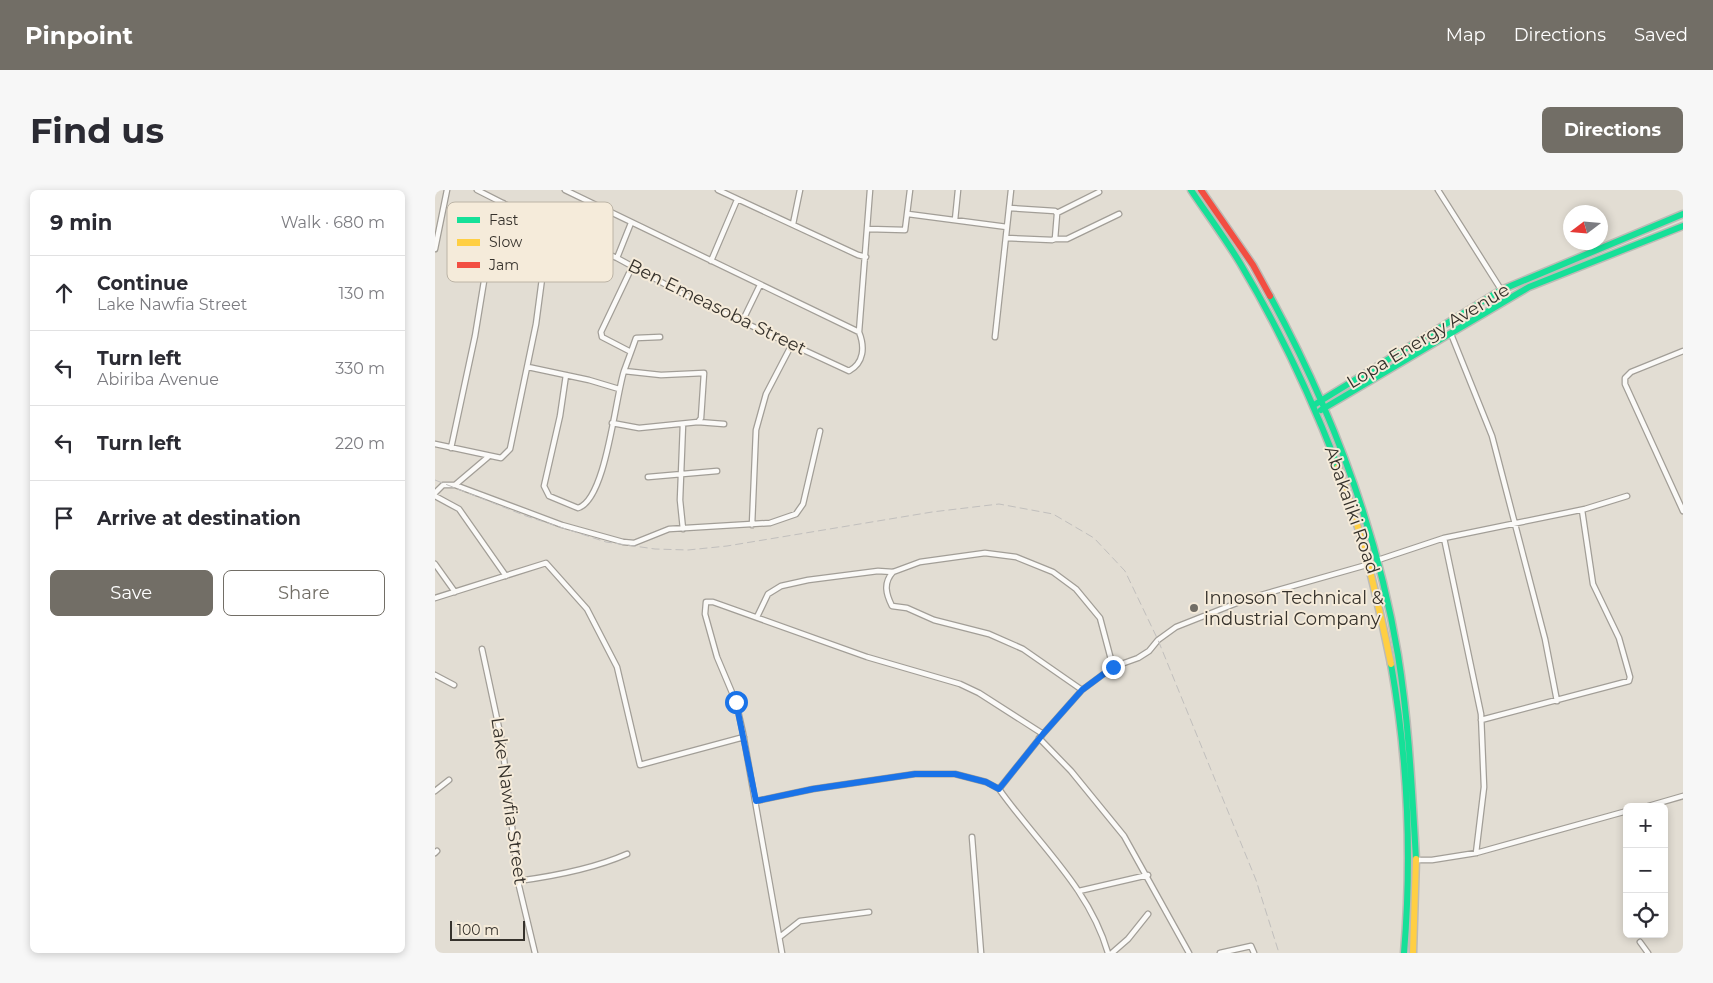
<!DOCTYPE html>
<html lang="en">
<head>
<meta charset="utf-8">
<style>
	body { margin:0; font-family:Montserrat,sans-serif; background:#f7f7f7; color:#2b2b33 }
	.controls { position:absolute; right:15px; bottom:15px; display:grid; overflow:hidden; border-radius:8px; box-shadow:0 2px 8px #0003 }
	.controls button { width:45px; height:45px; display:grid; place-items:center; padding:0; border:0; border-bottom:1px solid #e1e1e2; background:#fff; color:#2b2b33; font:25px sans-serif }
	.compass { position:absolute; left:1128px; top:15px; width:45px; height:45px; border-radius:50%; background:#fff; box-shadow:0 2px 8px #0003; rotate:254deg }
	.scale { position:absolute; left:15px; bottom:12px; width:75px; box-sizing:border-box; padding-left:5px; border:2px solid #36322c; border-top:0; font-size:14px; line-height:18px; white-space:nowrap; color:#36322c; -webkit-text-stroke:4px #f5ebda; paint-order:stroke }
	.stop { position:absolute; width:15px; height:15px; margin:-11px; border:4px solid #1a73e8; border-radius:50%; background:#fff }
	.stop.end { background:#1a73e8; border-color:#fff; box-shadow:0 1px 5px #0008 }
	.list { margin:0; padding:0; list-style:none }
	h2 { display:flex; justify-content:space-between; align-items:center; height:65px; margin:0; padding:0 20px; font-size:21px }
	h2 small { font-size:16px; font-weight:400; color:#7c7c81 }
	.list li { display:grid; grid-template-columns:32px 1fr auto; gap:15px; align-items:center; box-sizing:border-box; height:75px; padding:0 20px; border-top:1px solid #e1e1e2 }
	.list b { display:block; font-size:19px; white-space:nowrap }
	.list p { margin:0; font-size:16px; white-space:nowrap; color:#7c7c81 }
	.list em { font-size:16px; font-style:normal; color:#7c7c81 }
	.actions { display:flex; gap:10px; padding:15px 20px }
	.actions a { flex:1; padding:11px 0; border:1px solid #726e66; border-radius:8px; text-align:center; font-size:18px; color:#726e66 }
	.actions .main { background:#726e66; color:#fff }
	.icon { flex:none; width:28px; height:28px; fill:none; stroke:currentColor; stroke-width:2; stroke-linecap:round; stroke-linejoin:round }
	.map { position:relative; flex:none; width:1248px; height:763px; overflow:hidden; border-radius:8px }
	header { display:flex; align-items:center; gap:30px; box-sizing:border-box; height:70px; padding:0 25px; background:#726e66; color:#fff }
	header strong { font-size:24px }
	nav { display:flex; gap:28px; margin-inline-start:auto; font-size:18px }
	.intro { display:flex; align-items:center; justify-content:space-between; box-sizing:border-box; height:120px; padding:0 30px }
	h1 { margin:0; font-size:35px }
	.button { padding:12px 22px; border-radius:8px; background:#726e66; color:#fff; font-size:18px; font-weight:700 }
	main { display:flex; gap:30px; padding:0 30px }
	aside { flex:1; background:#fff; border-radius:8px; box-shadow:0 2px 8px #0003 }
	.map>svg:first-child { display:block }
</style>
</head>
<body>
<header>
<strong>Pinpoint</strong>
<nav><a>Map</a><a>Directions</a><a>Saved</a></nav>
</header>
<div class="intro"><h1>Find us</h1><a class="button">Directions</a></div>
<main>
<aside>
<h2>9 min<small>Walk · 680 m</small></h2>
<ul class="list">
<li><svg class="icon" aria-label="ahead" viewBox="0 0 24 24"><path d="M12 20V5M6 11l6-6 6 6"/></svg><div><b>Continue</b><p>Lake Nawfia Street</p></div><em>130 m</em></li>
<li><svg class="icon" aria-label="left" viewBox="0 0 24 24"><path d="M17 20v-9H6M10 6l-5 5 5 5"/></svg><div><b>Turn left</b><p>Abiriba Avenue</p></div><em>330 m</em></li>
<li><svg class="icon" aria-label="left" viewBox="0 0 24 24"><path d="M17 20v-9H6M10 6l-5 5 5 5"/></svg><div><b>Turn left</b></div><em>220 m</em></li>
<li><svg class="icon" aria-label="arrive" viewBox="0 0 24 24"><path d="M6 21V4h12l-3 4 3 4H6"/></svg><div><b>Arrive at destination</b></div></li>
</ul>
<div class="actions"><a class="main">Save</a><a>Share</a></div>
</aside>
<div class="map">
<svg width="1248" height="763" viewBox="0 0 1248 763">
	<rect width="100%" height="100%" fill="#e2ddd3"/>
	<g fill="none" stroke-linecap="round" stroke-linejoin="round">
		<defs>
			<path id="street" d="M 42,0 L 149,54 L 182,68 L 250,105 L 414,181 C 429,173 430,157 424,142 L 435,0
				M 130,0 L 424,142
				M 283,0 L 423,65 L 431,67
				M 1003,0 L 1072,109
				M 622,23 L 664,2
				M 473,24 L 572,37
				M 520,30 L 523,0
				M 358,34 L 365,0
				M 433,39 L 470,40 L 475,0
				M 571,48 L 617,50 L 620,49 L 622,24 L 620,21 L 574,18
				M 620,49 L 632,49 L 684,24
				M 0,59 L 12,0
				M 182,68 L 196,33
				M 276,71 L 302,10
				M 197,77 L 166,142 L 167,147 L 196,162 L 189,181 L 226,185 L 269,183 L 266,228 L 263,232
				M 307,132 L 325,95
				M 1016,144 L 1057,246 L 1110,449 L 1122,511
				M 560,147 L 576,0
				M 1248,161 L 1196,182 L 1190,188 L 1190,194 L 1248,321
				M 196,162 L 201,148 L 225,147
				M 93,177 L 154,190 L 184,199
				M 131,185 L 125,226 L 109,296 L 114,306 L 143,318 C 171,310 180,209 189,181
				M 177,233 L 204,238 L 263,232 L 289,234
				M 0,254 L 66,268 L 75,259 L 101,134 L 114,36
				M 16,258 L 40,146 L 51,79 L 68,13
				M 213,287 L 282,281
				M 20,295 L 127,335 L 188,352 L 199,353 L 234,339 L 335,333 L 361,324 L 368,314 L 385,241
				M 0,303 L 8,295 L 20,295 L 53,267
				M 0,306 L 24,319 L 71,386
				M 317,335 L 321,240 L 331,204 L 356,156
				M 248,339 L 245,310 L 248,234
				M 1009,348 L 1046,524 L 1049,597 L 1041,663
				M 943,370 L 1009,348 L 1150,319 L 1192,306
				M 0,374 L 20,402
				M 458,382 C 448,393 451,404 457,416 L 472,418 L 499,430 L 554,444 L 588,459 L 647,500
				M 0,408 L 111,373 L 152,419 L 182,477 L 205,575 L 309,547
				M 322,427 L 333,404 L 346,396 L 373,390 L 443,381 L 458,382 L 485,372 L 550,363 L 581,367 L 618,382 L 641,399 L 665,428 L 678,477
				M 47,459 L 67,552 L 84,696 L 100,763
				M 0,485 L 19,495
				M 1046,530 L 1194,491 L 1195,487 L 1184,448 L 1158,394 L 1147,320
				M 604,548 L 636,581 L 689,646 L 754,763
				M 564,599 L 608,544 L 647,500 L 678,477 L 703,468 L 714,461 L 723,450 L 741,437 L 812,409 L 935,374
				M 0,601 L 14,590
				M 321,611 L 378,599 L 480,584 L 520,584 L 551,592 L 564,599 C 602,653 654,697 673,763
				M 1210,617 L 1248,606
				M 537,647 L 546,763
				M 0,663 L 2,661
				M 981,670 L 997,670 L 1041,663 L 1192,621
				M 83,691 C 120,686 158,679 192,664
				M 644,701 L 713,685
				M 346,746 L 365,731 L 434,722
				M 1205,752 L 1213,763
				M 347,763 L 308,543 L 301,512 L 282,467 L 270,424 L 271,412 L 278,412 L 432,467 L 525,494 L 544,503 L 608,544
				M 677,763 L 693,749 L 713,724
				M 785,763 L 816,756 L 819,763"/>
			<path id="fast" d="M 756,0 C 772,24 790,48 805,73 C 844,138 876,207 903,277
				M 835,106 C 896,219 942,338 963,465 C 974,533 977,601 981,669
				M 879,215 L 1066,100 L 1248,24
				M 886,220 L 1094,97 L 1248,36
				M 956,474 C 973,570 977,666 969,763"/>
			<path id="slow" d="M 903,277 C 927,341 942,407 956,474
				M 978,763 L 981,669"/>
			<path id="jam" d="M 766,0 L 818,75 L 835,106"/>
		</defs>
		<use href="#street" stroke="#a29e97" stroke-width="7"/>
		<use href="#fast" stroke="#bdbbb6" stroke-width="9"/>
		<use href="#slow" stroke="#bdbbb6" stroke-width="9"/>
		<use href="#jam" stroke="#bdbbb6" stroke-width="9"/>
		<use href="#street" stroke="#fbfaf8" stroke-width="4.5"/>
		<use href="#fast" stroke="#16e098" stroke-width="6"/>
		<use href="#slow" stroke="#ffcf43" stroke-width="6"/>
		<use href="#jam" stroke="#f24e42" stroke-width="6"/>
		<path stroke="#c1bfbd" stroke-width="1" stroke-dasharray="8 4" stroke-linecap="butt" d="M 0,290 L 91,326 L 171,352 L 220,359 L 253,360 L 292,356 L 497,322 L 564,314 L 618,324 L 659,348 L 690,381 L 723,450 L 821,690 L 844,763"/>
	</g>
	<g fill="none" stroke-linecap="round" stroke-linejoin="round">
		<path stroke="#1a73e8" stroke-width="6" d="M 301,512 L 321,611 L 378,599 L 480,584 L 520,584 L 551,592 L 564,599 L 608,544 L 647,500 L 678,477"/>
	</g>
	<circle fill="#726e66" stroke="#f5ebda" stroke-width="2" cx="759" cy="418" r="5"/>
	<g text-anchor="middle" dominant-baseline="central" stroke-width="4" stroke-linejoin="round" paint-order="stroke">
		<g font-size="18" fill="#36322c" stroke="#f5ebda">
			<text transform="translate(282 117) rotate(26)">Ben Emeasoba Street</text>
			<text transform="translate(993 146) rotate(-31)">Lopa Energy Avenue</text>
			<text transform="translate(917 320) rotate(71)">Abakaliki Road</text>
			<text transform="translate(74 611) rotate(82)">Lake Nawfia Street</text>
		</g>
		<g font-size="18" fill="#36322c" stroke="#f5ebda" text-anchor="start">
			<text x="769" y="408">Innoson Technical &amp;<tspan x="769" dy="21">industrial Company</tspan></text>
		</g>
	</g>
	<rect x="12" y="12" width="166" height="80" rx="8" fill="#f5ebda" stroke="#bcb4a6" stroke-width="1"/>
	<rect x="22" y="27" width="23" height="6" fill="#16e098"/>
	<rect x="22" y="49" width="23" height="7" fill="#ffcf43"/>
	<rect x="22" y="72" width="23" height="6" fill="#f24e42"/>
	<g font-size="14" fill="#36322c">
		<text x="54" y="35">Fast</text>
		<text x="54" y="57">Slow</text>
		<text x="54" y="80">Jam</text>
	</g>
</svg>
<div class="controls">
<button>+</button>
<button>−</button>
<button><svg class="icon" aria-label="locate" viewBox="0 0 24 24"><circle cx="12" cy="12" r="6"/><path d="M12 2v4M12 18v4M2 12h4M18 12h4"/></svg></button>
</div>
<svg class="compass" viewBox="-18 -18 36 36"><path d="M0-13l5 13h-10z" fill="#e53935"/><path d="M0 13l5-13h-10z" fill="#7c7c81"/></svg>
<div class="scale">100 m</div>
<div class="stop" style="left:301px;top:512px"></div>
<div class="stop end" style="left:678px;top:477px"></div>
</div>
</main>
</body>
</html>
